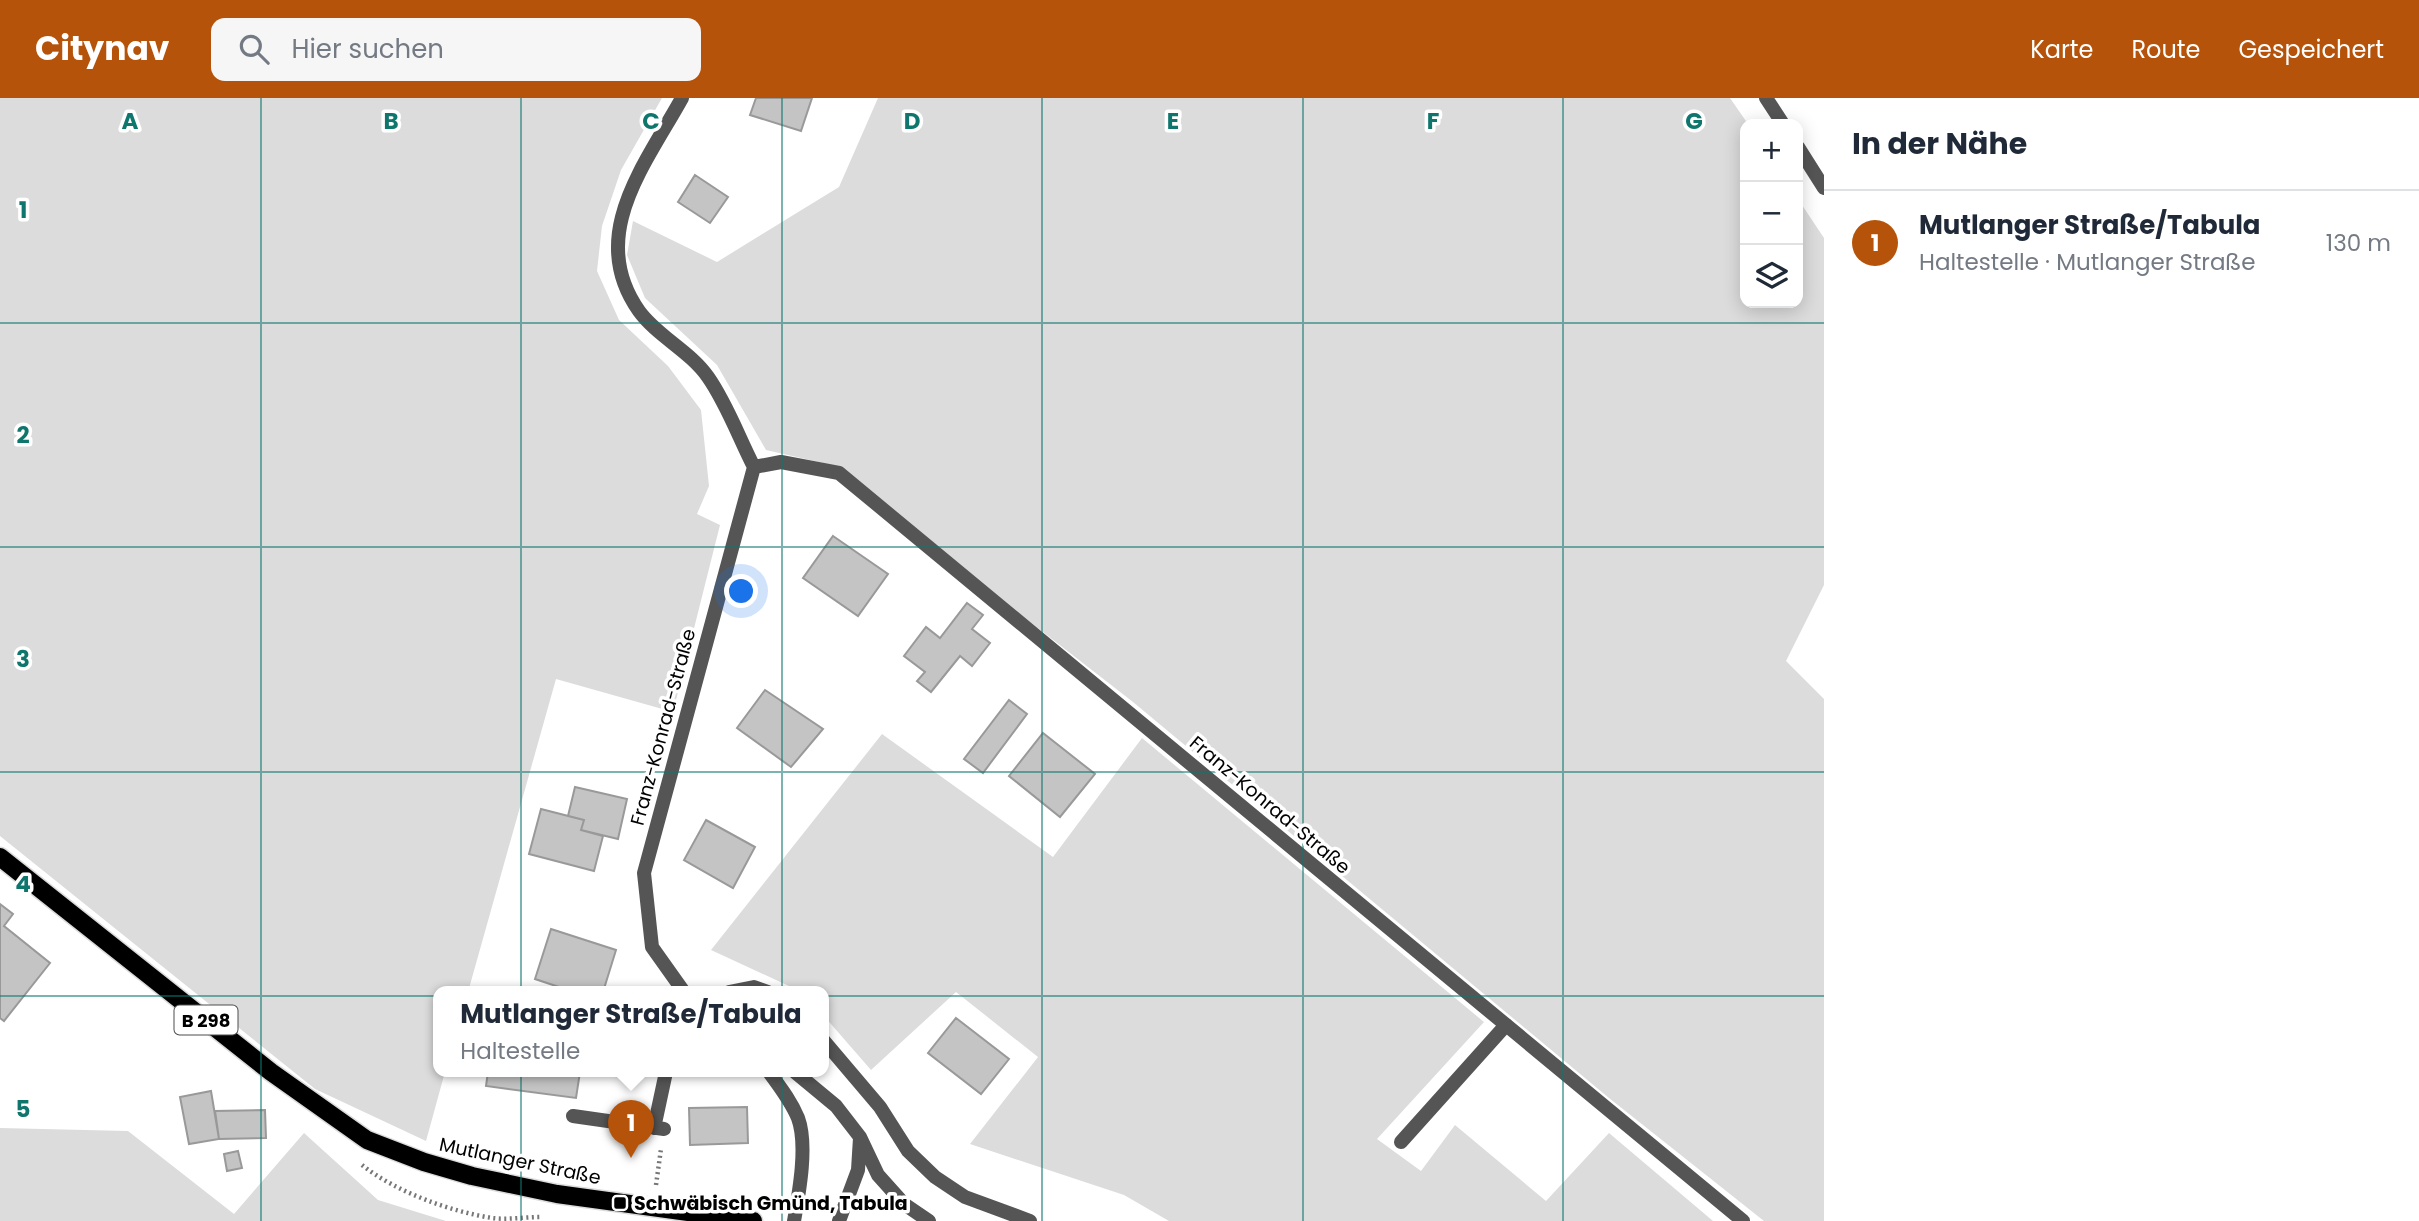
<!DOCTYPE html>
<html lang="de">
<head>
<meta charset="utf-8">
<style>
	body { margin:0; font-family:Poppins,sans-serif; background:#f6f6f7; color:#1f2937 }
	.controls { position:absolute; right:21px; top:21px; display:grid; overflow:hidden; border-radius:14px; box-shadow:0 4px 18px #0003 }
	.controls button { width:63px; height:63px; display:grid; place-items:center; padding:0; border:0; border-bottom:2px solid #e0e1e3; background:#fff; color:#1f2937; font:35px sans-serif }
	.you { position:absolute; left:742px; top:494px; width:24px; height:24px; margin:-18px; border:5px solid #fff; border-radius:50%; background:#1a73e8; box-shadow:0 0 0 10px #1a73e833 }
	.badge { display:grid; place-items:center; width:46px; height:46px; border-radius:50%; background:#b45309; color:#fff; font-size:23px; font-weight:700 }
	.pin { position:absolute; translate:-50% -58px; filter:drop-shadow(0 2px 4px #0008) }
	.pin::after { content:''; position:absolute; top:37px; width:24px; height:21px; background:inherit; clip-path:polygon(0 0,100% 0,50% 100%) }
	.popup { position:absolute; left:433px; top:888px; width:396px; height:91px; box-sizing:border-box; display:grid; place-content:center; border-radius:14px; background:#fff; filter:drop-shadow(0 2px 5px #0005); font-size:23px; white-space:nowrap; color:#747a83 }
	.popup b { font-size:26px; color:#1f2937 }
	.popup::after { content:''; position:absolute; left:50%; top:100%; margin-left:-14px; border:14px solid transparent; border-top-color:#fff }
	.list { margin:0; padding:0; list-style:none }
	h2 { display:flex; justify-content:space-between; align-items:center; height:91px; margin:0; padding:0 28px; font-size:30px }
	h2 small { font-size:23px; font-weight:400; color:#747a83 }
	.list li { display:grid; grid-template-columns:46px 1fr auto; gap:21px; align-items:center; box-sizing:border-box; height:105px; padding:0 28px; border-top:2px solid #e0e1e3 }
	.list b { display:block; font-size:26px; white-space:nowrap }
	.list p { margin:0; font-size:23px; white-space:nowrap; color:#747a83 }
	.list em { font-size:23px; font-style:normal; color:#747a83 }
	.icon { flex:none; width:38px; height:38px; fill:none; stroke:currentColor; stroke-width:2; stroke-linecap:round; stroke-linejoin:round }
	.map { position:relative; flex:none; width:1824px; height:1123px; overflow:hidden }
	header { display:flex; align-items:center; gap:42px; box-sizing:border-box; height:98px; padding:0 35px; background:#b45309; color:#fff }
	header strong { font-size:33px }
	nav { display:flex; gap:38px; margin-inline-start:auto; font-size:24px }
	.search { width:490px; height:63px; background:#f6f6f7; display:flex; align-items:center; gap:18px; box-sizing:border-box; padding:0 24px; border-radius:14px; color:#747a83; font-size:26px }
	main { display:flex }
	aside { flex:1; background:#fff }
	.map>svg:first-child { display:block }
</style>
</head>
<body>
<header>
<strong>Citynav</strong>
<div class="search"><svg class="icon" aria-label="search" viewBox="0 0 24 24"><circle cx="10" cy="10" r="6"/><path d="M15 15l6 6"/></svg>Hier suchen</div>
<nav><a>Karte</a><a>Route</a><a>Gespeichert</a></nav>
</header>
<main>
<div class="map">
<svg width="1824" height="1123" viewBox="0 0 1824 1123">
	<rect width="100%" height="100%" fill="#fff"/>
	<path fill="#dcdcdc" d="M 0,0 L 662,0 L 621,72 L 602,128 L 597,173 L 619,222 L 668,268 L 701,312 L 709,388 L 697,416 L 720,427 L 673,614 L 556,581 L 468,894 L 438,894 L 438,974 L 445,974 L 426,1043 L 315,991 L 0,738 Z
		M 878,0 L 1730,0 L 1748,26 L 1745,26 L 1745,205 L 1798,205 L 1798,101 L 1824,140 L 1824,487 L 1786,563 L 1824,601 L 1824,1123 L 1764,1123 L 1609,1000 L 1133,604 L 1012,510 L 823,365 L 766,352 L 717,267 L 645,200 L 627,157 L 633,123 L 717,164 L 839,89 Z
		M 882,636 L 1053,759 L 1142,640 L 1484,924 L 1377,1041 L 1421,1073 L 1455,1027 L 1546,1103 L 1609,1035 L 1713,1123 L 1169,1123 L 1124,1097 L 970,1046 L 1038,959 L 956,894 L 871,972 L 824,918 L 824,894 L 802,894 L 711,852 Z
		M 0,1030 L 128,1033 L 234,1116 L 304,1035 L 378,1102 L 446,1123 L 0,1123 Z"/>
	<path fill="#c4c4c4" stroke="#999" stroke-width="2" d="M 756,0 L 812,0 L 801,33 L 750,17 Z
		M 695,77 L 728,99 L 710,125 L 678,104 Z
		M 833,438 L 888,476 L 858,518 L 803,480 Z
		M 967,505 L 983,517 L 972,531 L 990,545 L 972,568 L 960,558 L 931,594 L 917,583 L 925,574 L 904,558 L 926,529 L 940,540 Z
		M 765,592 L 823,631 L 791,669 L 737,630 Z
		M 1009,602 L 1027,616 L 983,675 L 964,661 Z
		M 1043,635 L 1095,676 L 1060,719 L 1009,678 Z
		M 575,689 L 627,701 L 618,741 L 581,732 L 584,722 L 568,718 Z
		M 541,711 L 584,722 L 581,732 L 603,738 L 594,773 L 529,756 Z
		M 706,722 L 755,749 L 733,790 L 684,762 Z
		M 0,806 L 13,816 L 4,828 L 50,865 L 4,923 L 0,920 Z
		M 551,831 L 616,852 L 603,894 L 574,894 L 535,881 Z
		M 956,920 L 1009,961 L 981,996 L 928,955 Z
		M 488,974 L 580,974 L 576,1000 L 486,988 Z
		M 211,993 L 219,1041 L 189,1046 L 180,999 Z
		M 747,1009 L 748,1045 L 690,1047 L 689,1010 Z
		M 265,1012 L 266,1040 L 219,1041 L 215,1013 Z
		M 238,1053 L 242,1070 L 227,1073 L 224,1056 Z"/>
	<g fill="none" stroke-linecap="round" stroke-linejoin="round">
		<defs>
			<path id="primary" d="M 0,759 L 271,974 L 367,1042 L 424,1064 L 472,1078 L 557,1096 L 753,1123"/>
		</defs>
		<use href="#primary" stroke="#dbdbdb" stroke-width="21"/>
		<path stroke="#777" stroke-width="4.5" stroke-dasharray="2 3.5" stroke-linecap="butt" d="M 362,1067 C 396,1094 449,1113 492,1120 C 508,1122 525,1119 541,1119
			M 656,1087 L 661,1051"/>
		<path stroke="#555" stroke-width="14" d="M 573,1018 L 664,1031
			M 654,1030 L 666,974
			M 1401,1044 L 1506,927"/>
		<path stroke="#555" stroke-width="14" d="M 682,0 C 645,67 586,138 639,213 C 657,238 690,253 708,279 C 727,306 739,340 754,369 L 644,775 L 652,849 L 684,894
			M 1766,0 L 1783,26
			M 1798,49 L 1824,90
			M 754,369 L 781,364 L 839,375 L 1743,1123
			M 729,894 L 754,889 L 768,894
			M 824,943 L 880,1009 L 908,1053 L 935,1079 L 965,1099 L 1030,1123
			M 769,974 C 780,989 791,1003 798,1020 C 808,1047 799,1095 794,1123
			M 795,974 L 836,1008 L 860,1039 L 878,1077 L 904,1106 L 929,1123
			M 839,1123 L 858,1072 L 860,1040"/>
		<use href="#primary" stroke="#000" stroke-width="18"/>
	</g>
	<path fill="none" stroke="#0f766e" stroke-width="2" stroke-opacity="0.55" d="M 261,0 L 261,1123M 521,0 L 521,1123M 782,0 L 782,1123M 1042,0 L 1042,1123M 1303,0 L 1303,1123M 1563,0 L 1563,1123M 0,225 L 1824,225M 0,449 L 1824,449M 0,674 L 1824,674M 0,898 L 1824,898"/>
	<rect fill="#000" stroke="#fff" stroke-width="2.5" x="613" y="1098" width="14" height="14" rx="3.5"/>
	<g text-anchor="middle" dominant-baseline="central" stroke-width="7" stroke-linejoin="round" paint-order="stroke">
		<rect fill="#fff" stroke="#4c4c4c" stroke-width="2" x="174.5" y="907.5" width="63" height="29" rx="5"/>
		<g font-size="18" font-weight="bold" fill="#000">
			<text x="206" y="922">B 298</text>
		</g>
		<g font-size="19" fill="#000" stroke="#fff">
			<text transform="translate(663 629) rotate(-75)">Franz-Konrad-Straße</text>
			<text transform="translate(1270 707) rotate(40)">Franz-Konrad-Straße</text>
			<text transform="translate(520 1063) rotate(12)">Mutlanger Straße</text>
		</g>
		<g font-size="19" font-weight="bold" fill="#000" stroke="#fff" text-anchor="start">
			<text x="634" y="1105">Schwäbisch Gmünd, Tabula</text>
		</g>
	</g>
	<g font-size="23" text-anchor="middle" font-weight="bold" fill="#0f766e" stroke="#fff" stroke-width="7" stroke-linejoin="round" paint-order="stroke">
		<text x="130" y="31">A</text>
		<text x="391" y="31">B</text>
		<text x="651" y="31">C</text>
		<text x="912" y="31">D</text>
		<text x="1173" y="31">E</text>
		<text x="1433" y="31">F</text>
		<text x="1694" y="31">G</text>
		<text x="23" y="120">1</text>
		<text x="23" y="345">2</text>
		<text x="23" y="569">3</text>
		<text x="23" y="794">4</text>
		<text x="23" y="1019">5</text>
	</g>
</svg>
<div class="controls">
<button>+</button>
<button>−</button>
<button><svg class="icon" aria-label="layers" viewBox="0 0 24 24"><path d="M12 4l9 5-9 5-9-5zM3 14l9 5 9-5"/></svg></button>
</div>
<div class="you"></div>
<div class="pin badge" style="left:631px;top:1060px">1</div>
<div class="popup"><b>Mutlanger Straße/Tabula</b>Haltestelle</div>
</div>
<aside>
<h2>In der Nähe<small></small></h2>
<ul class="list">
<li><span class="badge">1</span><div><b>Mutlanger Straße/Tabula</b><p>Haltestelle · Mutlanger Straße</p></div><em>130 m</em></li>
</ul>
</aside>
</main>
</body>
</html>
